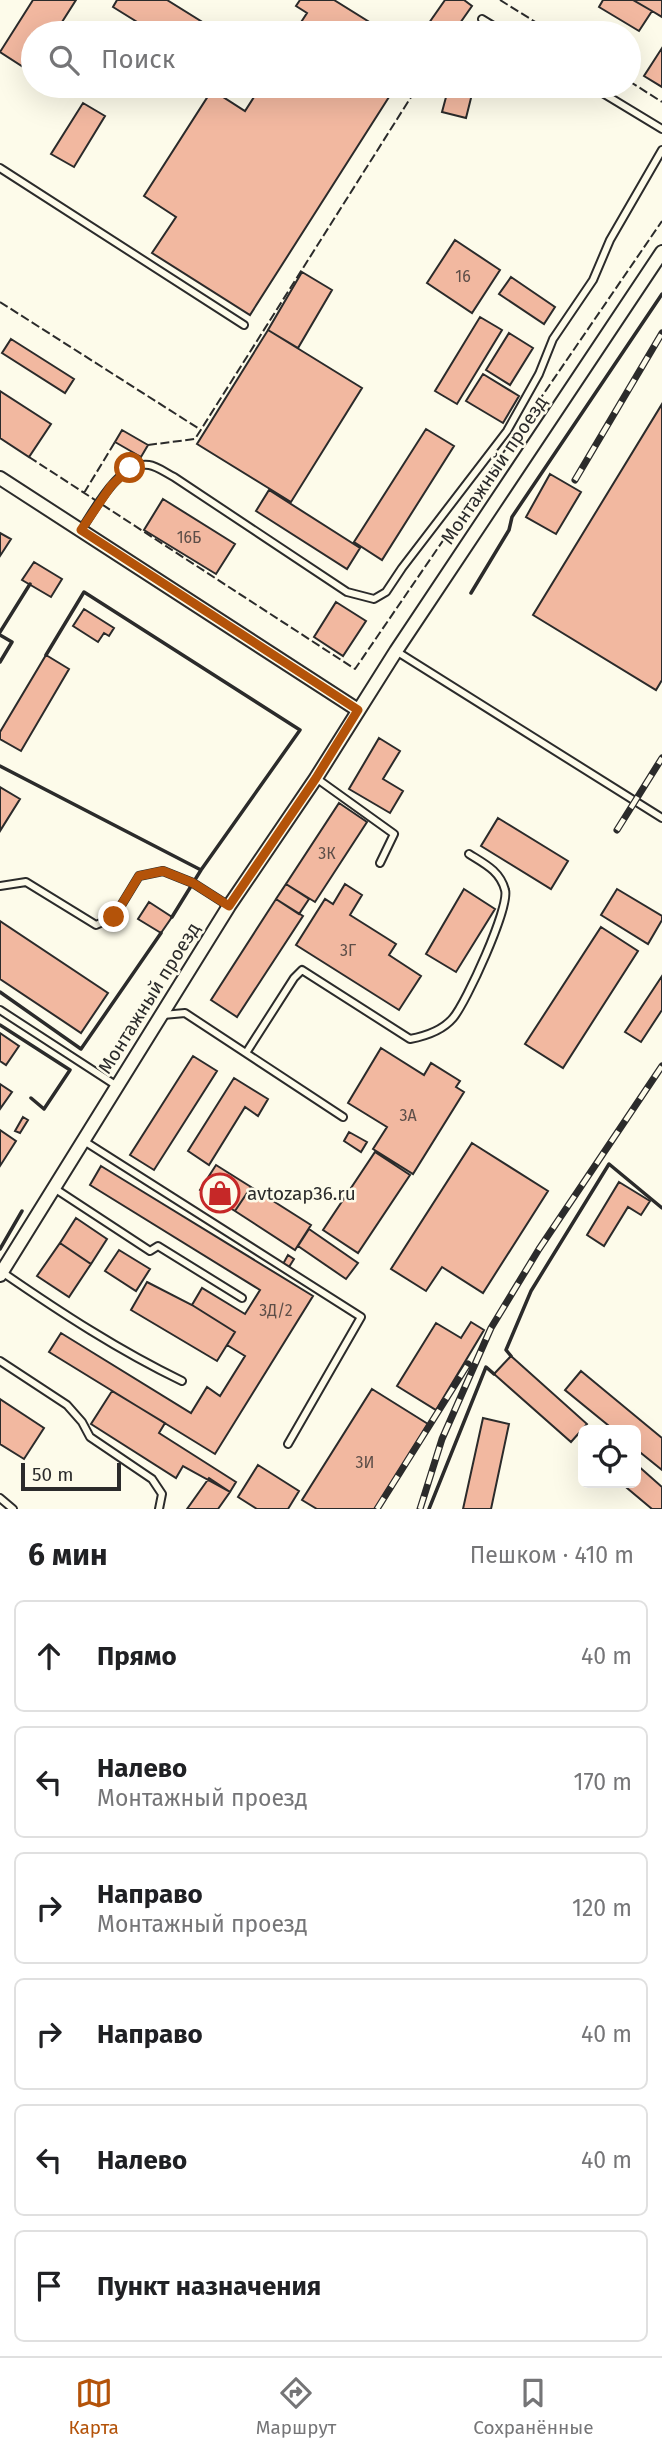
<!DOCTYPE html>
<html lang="ru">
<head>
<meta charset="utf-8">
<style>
	body { margin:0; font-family:"Fira Sans",sans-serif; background:#f6f6f6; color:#202124 }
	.controls { position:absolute; right:21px; bottom:21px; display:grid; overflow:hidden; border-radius:10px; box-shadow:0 7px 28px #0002 }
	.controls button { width:63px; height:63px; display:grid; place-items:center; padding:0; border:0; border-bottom:2px solid #e0e0e0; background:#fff; color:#202124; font:35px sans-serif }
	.scale { position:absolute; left:21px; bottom:18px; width:100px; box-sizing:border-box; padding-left:7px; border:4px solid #2b2b2b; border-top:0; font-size:19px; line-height:24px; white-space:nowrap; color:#2b2b2b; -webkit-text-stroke:5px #fdfbea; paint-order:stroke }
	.stop { position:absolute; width:21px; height:21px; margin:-16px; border:5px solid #b45309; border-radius:50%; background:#fff }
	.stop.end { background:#b45309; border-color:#fff; box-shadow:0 2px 7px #0008 }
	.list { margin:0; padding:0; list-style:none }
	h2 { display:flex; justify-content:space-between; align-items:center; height:91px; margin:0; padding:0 28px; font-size:30px }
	h2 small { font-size:23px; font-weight:400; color:#757577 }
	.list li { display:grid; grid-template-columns:46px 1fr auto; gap:21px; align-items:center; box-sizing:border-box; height:112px; margin:0 14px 14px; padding:0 14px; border:2px solid #e0e0e0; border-radius:10px }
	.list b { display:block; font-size:26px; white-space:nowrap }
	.list p { margin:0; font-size:23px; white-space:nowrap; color:#757577 }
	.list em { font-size:23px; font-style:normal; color:#757577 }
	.icon { flex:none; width:38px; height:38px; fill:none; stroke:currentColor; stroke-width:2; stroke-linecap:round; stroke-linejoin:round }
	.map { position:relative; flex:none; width:662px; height:1509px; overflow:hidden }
	.search { position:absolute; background:#fff; box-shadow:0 7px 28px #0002; left:21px; right:21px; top:21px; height:77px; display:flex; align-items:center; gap:18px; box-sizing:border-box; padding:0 24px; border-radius:38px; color:#757577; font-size:26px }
	.sheet { height:847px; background:#fff }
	nav { display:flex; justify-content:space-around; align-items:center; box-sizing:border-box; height:98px; border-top:2px solid #e0e0e0; background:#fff; font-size:19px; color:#757577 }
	nav a { display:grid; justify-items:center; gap:4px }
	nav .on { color:#b45309 }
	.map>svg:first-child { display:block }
</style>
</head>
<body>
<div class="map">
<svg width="662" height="1509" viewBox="0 0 662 1509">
	<rect width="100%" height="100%" fill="#fdfbea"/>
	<path fill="#f2b8a0" stroke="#2b2b2b" stroke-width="2" d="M 33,0 L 76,0 L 55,33 L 33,33 L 33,68 L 31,72 L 0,52 Z
		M 117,0 L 167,0 L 220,33 L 155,33 L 113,7 Z
		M 300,0 L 334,0 L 387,33 L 294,33 L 307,13 L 296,6 Z
		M 445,0 L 464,0 L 472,6 L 453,33 L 422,33 Z
		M 603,0 L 633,0 L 652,11 L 639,31 L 599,7 Z
		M 633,0 L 662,0 L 662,17 L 652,11 Z
		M 662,48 L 662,87 L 644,76 Z
		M 261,86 L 396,86 L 250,315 L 152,253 L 176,217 L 144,196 L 212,90 L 245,111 Z
		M 449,86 L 474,86 L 466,118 L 442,112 Z
		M 83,103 L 105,116 L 74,167 L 51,154 Z
		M 455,240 L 500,270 L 472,313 L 427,283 Z
		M 302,272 L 332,290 L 298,348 L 268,330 Z
		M 511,277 L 555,307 L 544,324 L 499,294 Z
		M 480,317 L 502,330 L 457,404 L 435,391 Z
		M 268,330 L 362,388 L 291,502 L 197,444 Z
		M 509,333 L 533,348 L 510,385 L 486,370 Z
		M 11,339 L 74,379 L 65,393 L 2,353 Z
		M 483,374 L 519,396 L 503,423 L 466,401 Z
		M 0,391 L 51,424 L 29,457 L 0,438 Z
		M 662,404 L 662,680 L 656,690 L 533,615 Z
		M 426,429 L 454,446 L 382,560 L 354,542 Z
		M 122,430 L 148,445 L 141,457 L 115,442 Z
		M 550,474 L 581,492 L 556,534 L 526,517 Z
		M 269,490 L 360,548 L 347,569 L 256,511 Z
		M 163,499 L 235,544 L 216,574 L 144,530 Z
		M 0,533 L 11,539 L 0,556 Z
		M 34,562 L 62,579 L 51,597 L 22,580 Z
		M 336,602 L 366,621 L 343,656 L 314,637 Z
		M 84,609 L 114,628 L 109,636 L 104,633 L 98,642 L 73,626 Z
		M 46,655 L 69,669 L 21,751 L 0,739 L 0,732 Z
		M 379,738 L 400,751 L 383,779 L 403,791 L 390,813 L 349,789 Z
		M 0,787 L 20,799 L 0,831 Z
		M 339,803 L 367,822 L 315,902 L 286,884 Z
		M 498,818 L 568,861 L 551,889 L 481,846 Z
		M 286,884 L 309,899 L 299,914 L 276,899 Z
		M 345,884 L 362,895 L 350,915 L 396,944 L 389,955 L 421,976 L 399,1010 L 296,945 L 325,899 L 333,904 Z
		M 464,889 L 495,909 L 456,972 L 426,954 Z
		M 617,889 L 662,916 L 662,920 L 648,944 L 601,915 Z
		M 276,899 L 303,916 L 237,1017 L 211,1000 Z
		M 149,902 L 172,917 L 161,933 L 138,919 Z
		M 0,921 L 108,993 L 81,1033 L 0,979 Z
		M 601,927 L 638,951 L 563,1068 L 525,1044 Z
		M 662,976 L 662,1010 L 641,1042 L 625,1032 Z
		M 0,1033 L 19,1046 L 6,1065 L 0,1061 Z
		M 381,1048 L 424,1075 L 431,1063 L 460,1081 L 456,1087 L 464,1092 L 413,1174 L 373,1149 L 387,1127 L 348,1103 Z
		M 193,1056 L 217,1071 L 154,1170 L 130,1155 Z
		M 234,1078 L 268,1099 L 258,1116 L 245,1107 L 209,1165 L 188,1151 Z
		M 0,1084 L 12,1092 L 0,1109 Z
		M 23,1117 L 28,1120 L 20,1133 L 15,1131 Z
		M 0,1130 L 16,1141 L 0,1166 Z
		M 349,1132 L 367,1142 L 361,1152 L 344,1141 Z
		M 472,1143 L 548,1191 L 483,1293 L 442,1267 L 426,1291 L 391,1269 Z
		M 375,1152 L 410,1175 L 358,1253 L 323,1230 Z
		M 216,1165 L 251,1187 L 235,1211 L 200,1190 Z
		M 101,1166 L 313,1296 L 215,1454 L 49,1352 L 61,1333 L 191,1413 L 207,1387 L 220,1396 L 245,1356 L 227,1345 L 235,1332 L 192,1305 L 202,1288 L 245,1314 L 260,1290 L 90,1185 Z
		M 619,1182 L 650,1201 L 641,1215 L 628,1207 L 604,1246 L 587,1235 Z
		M 251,1187 L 311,1225 L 295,1250 L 235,1211 Z
		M 76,1218 L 107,1239 L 91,1264 L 60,1243 Z
		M 309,1229 L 358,1263 L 346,1279 L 298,1246 Z
		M 60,1243 L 91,1264 L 69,1297 L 37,1276 Z
		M 119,1250 L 150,1269 L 136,1291 L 105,1271 Z
		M 288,1255 L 294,1259 L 289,1267 L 283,1264 Z
		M 147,1282 L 192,1305 L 235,1332 L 217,1361 L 131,1310 Z
		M 471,1322 L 484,1330 L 436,1410 L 397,1386 L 436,1323 L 461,1338 Z
		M 511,1356 L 587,1424 L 571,1442 L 494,1374 Z
		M 581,1371 L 662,1438 L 662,1470 L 636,1449 L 636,1430 L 614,1430 L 565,1390 Z
		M 372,1389 L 428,1424 L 375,1509 L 317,1509 L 302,1500 Z
		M 112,1391 L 165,1423 L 159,1433 L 236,1482 L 230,1492 L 183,1466 L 176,1478 L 91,1424 Z
		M 0,1399 L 44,1428 L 24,1459 L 0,1444 Z
		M 483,1418 L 509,1424 L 491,1509 L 463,1509 Z
		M 636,1464 L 662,1487 L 662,1509 L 652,1509 L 621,1483 L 636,1483 Z
		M 258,1465 L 299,1491 L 288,1509 L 257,1509 L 238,1497 Z
		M 209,1478 L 230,1492 L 218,1509 L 187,1509 Z"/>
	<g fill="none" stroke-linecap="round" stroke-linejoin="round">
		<defs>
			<path id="lane" d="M 482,19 L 505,33
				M 591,86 L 662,129
				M 0,168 L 244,325
				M 81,530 C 95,510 119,461 149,465 C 157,466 166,473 174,477 L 347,592 L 374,599 L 386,592 L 402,568 L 507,431 L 539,374 L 553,339 L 593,280 L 610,240 L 662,150
				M 396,651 L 662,818
				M 316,778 L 394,834 L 380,863
				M 0,886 L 26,882 L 96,925 L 114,917 L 139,876 L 163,871 L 193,883 L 229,906
				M 0,1010 L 117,1086
				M 163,1015 L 185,1013 L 343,1117
				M 246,1053 L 294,978 L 302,970 L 410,1039 C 426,1036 442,1031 453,1018 C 466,1003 510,907 505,890 C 500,871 485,864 469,854
				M 84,1141 L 361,1317 L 288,1444
				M 54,1188 L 150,1251 L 158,1246 L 242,1298
				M 2,1272 C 60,1312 118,1350 182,1381
				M 0,1361 L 67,1405 L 82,1422 L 90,1437 L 152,1479 L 162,1494 L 159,1509
				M 0,1498 L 13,1509"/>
			<path id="street" d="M 0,478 L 358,710
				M 0,1275 L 229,906 L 316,778 L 396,651 L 662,252"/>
		</defs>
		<use href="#lane" stroke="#2b2b2b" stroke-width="10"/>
		<use href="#street" stroke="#2b2b2b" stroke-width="16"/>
		<use href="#lane" stroke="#fdfbea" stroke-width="6"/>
		<use href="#street" stroke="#fdfbea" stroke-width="12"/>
		<defs>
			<path id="rail" d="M 575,480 L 662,333
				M 617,830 L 662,758
				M 377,1509 L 468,1364
				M 420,1509 L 442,1439 L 491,1328 L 539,1249 L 662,1066"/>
		</defs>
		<use href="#rail" stroke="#2b2b2b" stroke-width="7"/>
		<use href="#rail" stroke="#fdfbea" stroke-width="4.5" stroke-dasharray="13" stroke-linecap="butt"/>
		<path stroke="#2b2b2b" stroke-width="2" stroke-dasharray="9 3.5" stroke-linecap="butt" d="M 500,0 L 553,33
			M 629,81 L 662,102
			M 0,302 L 201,430
			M 148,445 L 195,439 L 418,86
			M 29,457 L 355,669 L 662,221
			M 84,493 L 115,442"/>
		<path stroke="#2b2b2b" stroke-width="3.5" d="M 471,593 L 509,530 L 512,517 L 662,294
			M 0,632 L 30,584
			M 0,635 L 12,642 L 0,662
			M 46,655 L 84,592 L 300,730 L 201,870
			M 0,766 L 201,870 L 172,917
			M 0,992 L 81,1049 L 161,933
			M 0,1025 L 70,1070 L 44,1109 L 31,1098
			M 0,1249 L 22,1211
			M 511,1356 L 506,1350 L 531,1291 L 609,1164 L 662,1208
			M 429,1509 L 486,1367 L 494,1374"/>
	</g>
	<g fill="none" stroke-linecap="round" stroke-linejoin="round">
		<path stroke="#b45309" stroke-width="9" d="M 114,917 L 139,876 L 163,871 L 193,883 L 229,906 L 316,778 L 358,710 L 81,530 L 111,486 L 130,468"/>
	</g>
	<defs>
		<symbol id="shop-ring" viewBox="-11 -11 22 22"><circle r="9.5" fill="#fdfbea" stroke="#c62828" stroke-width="1.5"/><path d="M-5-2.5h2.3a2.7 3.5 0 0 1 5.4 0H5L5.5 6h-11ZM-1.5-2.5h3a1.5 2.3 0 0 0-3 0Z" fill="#c62828"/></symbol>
	</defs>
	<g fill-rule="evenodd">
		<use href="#shop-ring" x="198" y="1171" width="44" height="44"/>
	</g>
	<g text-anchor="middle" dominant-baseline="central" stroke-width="5" stroke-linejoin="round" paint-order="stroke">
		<g font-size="16" fill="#5d4e48">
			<text x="463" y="276">16</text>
			<text x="189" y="537">16Б</text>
			<text x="327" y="853">3К</text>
			<text x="348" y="950">3Г</text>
			<text x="408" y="1115">3А</text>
			<text x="276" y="1310">3Д/2</text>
			<text x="365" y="1462">3И</text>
		</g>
		<g font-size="19" fill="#2b2b2b" stroke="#fdfbea">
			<text transform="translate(494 470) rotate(-56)">Монтажный проезд</text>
			<text transform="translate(149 998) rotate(-58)">Монтажный проезд</text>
		</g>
		<g font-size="19" fill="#2b2b2b" stroke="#fdfbea" text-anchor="start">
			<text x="247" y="1193">avtozap36.ru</text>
		</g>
	</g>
</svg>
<div class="controls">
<button><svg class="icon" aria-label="locate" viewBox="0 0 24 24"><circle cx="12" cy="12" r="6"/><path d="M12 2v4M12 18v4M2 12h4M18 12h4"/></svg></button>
</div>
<div class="scale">50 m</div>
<div class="stop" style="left:130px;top:468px"></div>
<div class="stop end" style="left:114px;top:917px"></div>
<div class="search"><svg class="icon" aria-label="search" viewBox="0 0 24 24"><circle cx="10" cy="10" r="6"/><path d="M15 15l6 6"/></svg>Поиск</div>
</div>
<section class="sheet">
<h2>6 мин<small>Пешком · 410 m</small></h2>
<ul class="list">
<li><svg class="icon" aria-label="ahead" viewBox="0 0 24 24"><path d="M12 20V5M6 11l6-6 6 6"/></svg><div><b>Прямо</b></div><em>40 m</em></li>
<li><svg class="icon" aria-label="left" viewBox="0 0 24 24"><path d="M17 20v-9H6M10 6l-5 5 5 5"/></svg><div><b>Налево</b><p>Монтажный проезд</p></div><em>170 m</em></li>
<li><svg class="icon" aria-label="right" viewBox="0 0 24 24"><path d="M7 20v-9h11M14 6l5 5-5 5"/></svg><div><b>Направо</b><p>Монтажный проезд</p></div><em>120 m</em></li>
<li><svg class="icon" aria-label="right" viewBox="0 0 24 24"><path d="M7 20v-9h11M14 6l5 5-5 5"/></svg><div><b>Направо</b></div><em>40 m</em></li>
<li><svg class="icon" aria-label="left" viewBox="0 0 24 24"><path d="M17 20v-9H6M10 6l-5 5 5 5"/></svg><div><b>Налево</b></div><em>40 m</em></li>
<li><svg class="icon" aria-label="arrive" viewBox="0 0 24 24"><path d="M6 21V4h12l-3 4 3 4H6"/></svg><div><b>Пункт назначения</b></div></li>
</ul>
</section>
<nav>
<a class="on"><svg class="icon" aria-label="map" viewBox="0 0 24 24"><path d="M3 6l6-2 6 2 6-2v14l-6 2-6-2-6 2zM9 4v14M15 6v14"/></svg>Карта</a>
<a><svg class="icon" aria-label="directions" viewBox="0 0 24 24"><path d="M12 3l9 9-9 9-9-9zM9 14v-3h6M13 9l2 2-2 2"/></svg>Маршрут</a>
<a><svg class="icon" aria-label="saved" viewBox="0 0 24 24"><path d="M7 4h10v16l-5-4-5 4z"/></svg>Сохранённые</a>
</nav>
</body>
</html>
